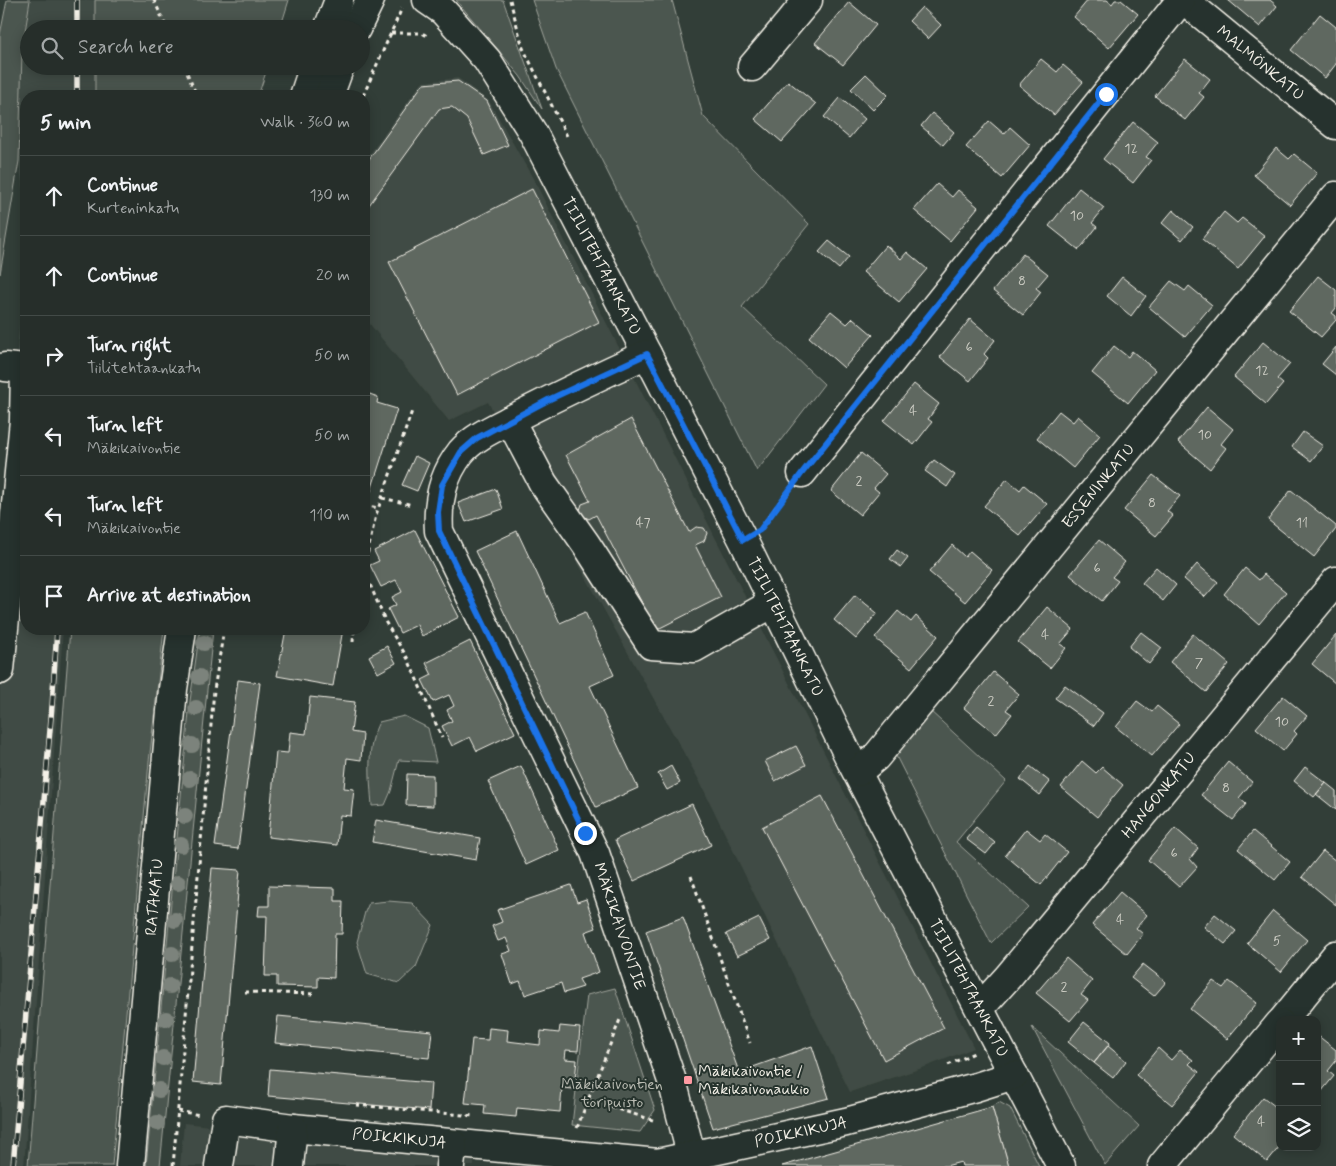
<!DOCTYPE html>
<html lang="en">
<head>
<meta charset="utf-8">
<style>
	body { margin:0; font-family:Mynerve,sans-serif; background:#2e3632; color:#f1f3f6 }
	.controls { position:absolute; right:15px; bottom:15px; display:grid; overflow:hidden; border-radius:10px; box-shadow:0 2px 12px #0003 }
	.controls button { width:45px; height:45px; display:grid; place-items:center; padding:0; border:0; border-bottom:1px solid #424a47; background:#262e2a; color:#f1f3f6; font:25px sans-serif }
	.stop { position:absolute; width:15px; height:15px; margin:-11px; border:4px solid #1a73e8; border-radius:50%; background:#fff }
	.stop.end { background:#1a73e8; border-color:#fff; box-shadow:0 1px 5px #0008 }
	.list { margin:0; padding:0; list-style:none }
	h2 { display:flex; justify-content:space-between; align-items:center; height:65px; margin:0; padding:0 20px; font-size:21px }
	h2 small { font-size:16px; font-weight:400; color:#a4a8a8 }
	.list li { display:grid; grid-template-columns:32px 1fr auto; gap:15px; align-items:center; box-sizing:border-box; height:80px; padding:0 20px; border-top:1px solid #424a47 }
	.list b { display:block; font-size:19px; white-space:nowrap }
	.list p { margin:0; font-size:16px; white-space:nowrap; color:#a4a8a8 }
	.list em { font-size:16px; font-style:normal; color:#a4a8a8 }
	.icon { flex:none; width:28px; height:28px; fill:none; stroke:currentColor; stroke-width:2; stroke-linecap:round; stroke-linejoin:round }
	.map { position:relative; flex:none; width:1336px; height:1166px; overflow:hidden }
	.search { position:absolute; background:#262e2a; box-shadow:0 2px 12px #0003; left:20px; top:20px; width:350px; height:55px; display:flex; align-items:center; gap:12px; box-sizing:border-box; padding:0 18px; border-radius:28px; color:#a4a8a8; font-size:19px }
	.panel { position:absolute; background:#262e2a; box-shadow:0 2px 12px #0003; left:20px; top:90px; width:350px; height:545px; border-radius:20px }
	.map>svg:first-child { display:block }
</style>
</head>
<body>
<div class="map">
<svg width="1336" height="1166" viewBox="0 0 1336 1166">
	<rect width="100%" height="100%" fill="#323e38"/>
	<filter id="ink" filterUnits="userSpaceOnUse"><feTurbulence type="fractalNoise" baseFrequency=".02" numOctaves="2"/><feDisplacementMap in="SourceGraphic" scale="10" xChannelSelector="R" yChannelSelector="G"/><feConvolveMatrix kernelMatrix="1 2 1 2 8 2 1 2 1" color-interpolation-filters="sRGB"/></filter>
	<g filter="url(#ink)">
		<path fill="#404b44" d="M 30,0 L 95,0 L 95,29 L 29,29 L 29,66 L 95,66 L 95,96 L 26,96 L 26,212 L 19,161 L 22,51 Z
			M 458,78 L 489,101 L 535,182 L 974,1048 L 925,1067 L 850,1092 L 699,780 L 488,402 L 449,421 L 364,317 L 364,162 L 422,82 Z
			M 26,256 L 26,629 L 63,629 L 24,1166 L 0,1166 L 0,533 Z
			M 184,1123 L 474,1156 L 474,1166 L 180,1166 Z"/>
		<path fill="#4c564f" stroke="#a0a49c" d="M 7,0 L 30,0 L 22,51 L 19,161 L 0,274 L 0,35 Z
			M 95,0 L 289,0 L 280,29 L 95,29 Z
			M 456,0 L 503,0 L 542,109 L 520,76 Z
			M 532,0 L 672,0 L 703,116 L 809,224 L 742,307 L 824,384 L 757,471 L 556,69 Z
			M 95,66 L 268,66 L 258,96 L 95,96 Z
			M 70,629 L 164,629 L 149,762 L 112,1166 L 28,1166 Z
			M 200,629 L 213,629 L 160,1166 L 146,1166 L 190,701 Z
			M 929,710 L 1006,781 L 956,842 L 1028,907 L 991,943 L 894,752 Z
			M 404,716 L 428,728 L 436,762 L 399,760 L 391,791 L 385,805 L 372,806 C 370,779 366,747 379,722 Z
			M 388,901 L 412,903 L 433,925 L 416,967 L 399,983 L 367,974 L 357,942 L 365,912 L 369,903 Z
			M 615,988 L 655,1110 L 640,1132 L 572,1125 L 587,995 Z
			M 1032,1027 L 1139,1126 L 1105,1165 Z
			M 999,1102 L 1010,1108 L 1039,1166 L 1009,1166 L 992,1107 Z"/>
		<path fill="#5f6861" stroke="#f4f1e8" d="M 1088,0 L 1107,0 L 1112,4 L 1115,0 L 1121,0 L 1138,14 L 1109,48 L 1074,17 Z
			M 1228,0 L 1270,0 L 1277,6 L 1260,27 Z
			M 849,2 L 876,25 L 843,65 L 815,43 Z
			M 922,7 L 941,25 L 928,39 L 909,21 Z
			M 1320,14 L 1336,27 L 1336,64 L 1325,78 L 1291,50 Z
			M 1041,59 L 1057,72 L 1063,65 L 1083,82 L 1054,115 L 1019,85 Z
			M 1185,59 L 1210,79 L 1199,93 L 1204,97 L 1185,120 L 1155,96 Z
			M 866,74 L 888,95 L 873,110 L 851,89 Z
			M 458,81 L 487,101 L 508,145 L 484,155 L 467,119 L 452,107 L 439,109 L 364,212 L 364,166 L 423,84 Z
			M 788,81 L 816,104 L 782,142 L 755,119 Z
			M 840,98 L 865,119 L 849,138 L 824,117 Z
			M 932,113 L 954,132 L 943,145 L 921,126 Z
			M 989,121 L 1004,134 L 1010,127 L 1030,145 L 1002,178 L 966,147 Z
			M 1133,122 L 1158,142 L 1146,157 L 1151,160 L 1133,183 L 1103,159 Z
			M 1276,148 L 1289,159 L 1294,154 L 1317,173 L 1290,205 L 1254,175 Z
			M 937,184 L 952,197 L 958,190 L 978,207 L 950,241 L 914,210 Z
			M 1079,188 L 1104,208 L 1092,223 L 1097,227 L 1079,250 L 1049,226 Z
			M 532,189 L 599,322 L 457,395 L 389,262 Z
			M 1173,210 L 1193,227 L 1182,240 L 1162,223 Z
			M 1224,212 L 1237,223 L 1242,218 L 1265,236 L 1238,269 L 1202,239 Z
			M 829,241 L 849,257 L 839,269 L 819,252 Z
			M 886,245 L 901,259 L 907,252 L 927,269 L 899,302 L 863,272 Z
			M 1023,254 L 1048,274 L 1036,288 L 1041,292 L 1023,315 L 993,291 Z
			M 1318,276 L 1336,290 L 1336,308 L 1332,313 L 1336,316 L 1336,320 L 1321,337 L 1289,311 Z
			M 1122,277 L 1146,296 L 1131,316 L 1107,296 Z
			M 1171,281 L 1185,291 L 1189,286 L 1212,305 L 1185,337 L 1149,307 Z
			M 831,311 L 847,324 L 853,318 L 873,335 L 844,368 L 809,337 Z
			M 970,319 L 995,340 L 984,354 L 988,358 L 970,381 L 940,357 Z
			M 1263,342 L 1290,364 L 1277,379 L 1283,384 L 1266,404 L 1234,377 Z
			M 1114,346 L 1128,357 L 1132,351 L 1155,370 L 1128,403 L 1092,373 Z
			M 1336,347 L 1336,375 L 1322,364 Z
			M 914,384 L 939,404 L 928,419 L 932,422 L 914,445 L 884,421 Z
			M 364,392 L 378,397 L 377,403 L 397,409 L 369,497 L 364,496 Z
			M 1207,407 L 1233,429 L 1221,444 L 1226,448 L 1210,469 L 1178,442 Z
			M 1059,411 L 1073,422 L 1078,416 L 1100,435 L 1073,468 L 1037,438 Z
			M 631,419 L 689,532 L 696,527 L 704,528 L 707,533 L 704,541 L 695,545 L 721,597 L 656,630 L 596,515 L 589,519 L 583,516 L 580,510 L 582,504 L 590,501 L 566,455 Z
			M 1303,432 L 1323,446 L 1311,461 L 1292,447 Z
			M 861,453 L 886,474 L 874,488 L 879,492 L 860,515 L 831,491 Z
			M 415,456 L 429,463 L 417,491 L 402,485 Z
			M 934,460 L 955,475 L 947,487 L 925,471 Z
			M 1153,475 L 1180,496 L 1167,511 L 1173,516 L 1156,536 L 1124,510 Z
			M 1007,479 L 1020,490 L 1024,485 L 1047,504 L 1020,536 L 984,506 Z
			M 496,489 L 503,509 L 466,522 L 458,503 Z
			M 1291,490 L 1336,526 L 1336,529 L 1314,557 L 1268,520 Z
			M 415,530 L 459,617 L 422,636 L 417,625 L 400,633 L 388,609 L 396,605 L 392,597 L 402,592 L 396,580 L 381,587 L 370,565 L 379,561 L 374,551 Z
			M 517,531 L 560,623 L 585,612 L 614,675 L 590,686 L 638,788 L 596,807 L 475,551 Z
			M 1099,540 L 1125,562 L 1112,577 L 1118,581 L 1102,601 L 1070,575 Z
			M 952,545 L 965,557 L 970,551 L 992,570 L 965,602 L 929,572 Z
			M 897,550 L 908,558 L 901,567 L 890,559 Z
			M 1197,564 L 1218,582 L 1205,597 L 1184,579 Z
			M 1156,567 L 1176,585 L 1163,601 L 1142,583 Z
			M 1245,568 L 1259,580 L 1264,574 L 1286,592 L 1259,624 L 1224,594 Z
			M 855,595 L 877,613 L 856,639 L 834,620 Z
			M 1047,607 L 1073,629 L 1060,644 L 1066,648 L 1050,668 L 1018,642 Z
			M 898,611 L 911,622 L 916,616 L 938,636 L 911,668 L 875,638 Z
			M 286,629 L 343,629 L 333,686 L 277,676 Z
			M 1141,632 L 1162,648 L 1149,664 L 1129,647 Z
			M 1193,634 L 1229,664 L 1206,692 L 1170,662 Z
			M 1336,635 L 1336,684 L 1312,664 Z
			M 470,641 L 515,733 L 477,751 L 470,737 L 452,746 L 442,726 L 452,721 L 447,710 L 454,706 L 449,695 L 433,702 L 422,680 L 432,675 L 426,663 Z
			M 387,646 L 396,663 L 378,673 L 369,656 Z
			M 993,672 L 1019,694 L 1006,710 L 1012,714 L 996,734 L 964,708 Z
			M 238,680 L 260,683 L 238,849 L 215,846 Z
			M 1065,685 L 1103,713 L 1094,726 L 1055,698 Z
			M 1283,696 L 1307,716 L 1294,731 L 1297,734 L 1283,751 L 1256,728 Z
			M 310,697 L 355,702 L 351,732 L 363,734 L 361,760 L 347,758 L 344,788 L 354,789 L 351,816 L 340,815 L 337,845 L 268,837 L 276,752 L 288,753 L 290,732 L 306,734 Z
			M 1137,701 L 1152,712 L 1157,706 L 1179,724 L 1152,756 L 1116,727 Z
			M 796,746 L 806,765 L 775,781 L 765,761 Z
			M 1082,761 L 1096,773 L 1102,767 L 1123,785 L 1097,817 L 1061,787 Z
			M 1228,762 L 1252,782 L 1239,798 L 1246,804 L 1233,820 L 1201,795 Z
			M 521,766 L 559,850 L 526,865 L 488,781 Z
			M 671,766 L 680,783 L 667,790 L 658,774 Z
			M 1030,766 L 1050,782 L 1040,795 L 1020,779 Z
			M 1305,767 L 1326,783 L 1314,797 L 1294,781 Z
			M 407,774 L 433,775 L 433,806 L 406,805 Z
			M 1326,783 L 1336,791 L 1336,810 L 1316,794 Z
			M 822,796 L 944,1028 L 884,1060 L 762,827 Z
			M 692,804 L 711,845 L 634,881 L 615,840 Z
			M 376,820 L 480,838 L 476,860 L 372,842 Z
			M 976,827 L 995,843 L 986,854 L 966,839 Z
			M 1175,828 L 1198,848 L 1190,859 L 1197,867 L 1179,887 L 1148,860 Z
			M 1026,829 L 1040,840 L 1045,834 L 1067,852 L 1041,885 L 1005,855 Z
			M 1253,831 L 1290,862 L 1275,880 L 1238,849 Z
			M 1323,851 L 1336,861 L 1336,905 L 1302,877 Z
			M 212,868 L 240,870 L 221,1085 L 193,1082 Z
			M 571,885 L 577,902 L 586,899 L 596,928 L 585,932 L 599,972 L 579,979 L 583,987 L 564,993 L 561,983 L 525,995 L 520,981 L 512,984 L 502,954 L 511,951 L 506,938 L 498,941 L 492,926 L 502,922 L 497,910 Z
			M 269,886 L 335,888 L 335,901 L 343,901 L 342,934 L 335,934 L 334,978 L 318,977 L 318,987 L 277,986 L 277,976 L 265,976 L 267,916 L 258,916 L 259,906 L 269,906 Z
			M 1120,892 L 1147,915 L 1136,928 L 1143,934 L 1127,954 L 1092,925 Z
			M 1273,911 L 1307,940 L 1281,972 L 1247,943 Z
			M 1215,914 L 1236,931 L 1225,944 L 1204,927 Z
			M 683,917 L 739,1072 L 812,1046 L 829,1098 L 713,1128 L 646,931 Z
			M 759,918 L 770,940 L 737,956 L 726,934 Z
			M 1066,958 L 1092,981 L 1081,995 L 1088,1000 L 1070,1021 L 1036,993 Z
			M 1143,964 L 1166,982 L 1154,996 L 1131,978 Z
			M 1213,981 L 1223,988 L 1229,981 L 1257,1003 L 1227,1039 L 1190,1009 Z
			M 278,1016 L 432,1031 L 429,1058 L 275,1043 Z
			M 1084,1022 L 1110,1043 L 1094,1063 L 1068,1042 Z
			M 560,1026 L 580,1028 L 578,1051 L 566,1050 L 565,1059 L 577,1060 L 574,1089 L 562,1088 L 560,1112 L 517,1108 L 516,1117 L 484,1114 L 485,1105 L 465,1103 L 472,1039 L 488,1040 L 489,1028 L 508,1030 L 507,1041 L 540,1045 L 541,1031 L 559,1033 Z
			M 1317,1035 L 1336,1050 L 1336,1061 L 1328,1071 L 1334,1076 L 1317,1097 Z
			M 1108,1046 L 1126,1061 L 1113,1078 L 1094,1063 Z
			M 1158,1048 L 1171,1060 L 1180,1050 L 1193,1060 L 1189,1064 L 1199,1072 L 1172,1105 L 1136,1075 Z
			M 270,1069 L 431,1083 L 429,1110 L 268,1096 Z
			M 1263,1097 L 1280,1110 L 1280,1133 L 1278,1136 L 1280,1137 L 1280,1146 L 1267,1162 L 1233,1134 Z
			M 992,1107 L 1009,1166 L 962,1166 L 961,1162 L 946,1166 L 782,1166 Z"/>
		<g fill="none" stroke-linecap="round" stroke-linejoin="round">
			<defs>
				<g id="minor">
					<path id="s1" d="M 427,0 L 443,11 L 487,60 L 533,133 L 743,540 L 851,761 L 1061,1166"/>
					<path id="s2" d="M 1184,0 L 1336,125"/>
					<path d="M 752,67 L 808,0"/>
					<path id="s3" d="M 647,354 C 603,374 559,395 516,417 C 497,427 475,436 461,452 C 442,476 437,502 439,531 L 595,853 L 673,1084 L 694,1166"/>
					<path d="M 510,420 L 543,483 L 586,544 L 651,645 L 694,648 L 773,603"/>
					<path d="M 802,473 L 1181,0"/>
					<path d="M 0,670 L 24,420 L 25,369 L 5,367"/>
					<path id="s4" d="M 858,772 L 876,757 L 1336,196"/>
					<path id="s5" d="M 980,1008 L 1008,977 L 1336,581"/>
					<path d="M 1283,1020 L 1336,955"/>
					<path id="s6" d="M 219,1166 L 226,1119 L 293,1128 L 658,1163 L 846,1122 L 976,1087 L 1014,1075"/>
					<path d="M 289,1166 L 293,1128"/>
					<path d="M 450,1166 L 453,1144"/>
					<path d="M 1162,1166 L 1280,1023"/>
				</g>
				<g id="major">
					<path d="M 328,29 L 339,0"/>
					<path d="M 356,29 L 370,0"/>
					<path d="M 304,96 L 314,66"/>
					<path d="M 329,96 L 340,66"/>
					<path id="s7" d="M 130,1166 L 173,689 L 182,629"/>
				</g>
			</defs>
			<use href="#minor" stroke="#f4f1e8" stroke-width="31"/>
			<use href="#major" stroke="#f4f1e8" stroke-width="31"/>
			<path stroke="#f4f1e8" stroke-width="3" stroke-dasharray="4 4" stroke-linecap="butt" d="M 154,0 L 167,29
				M 510,0 L 523,48 L 568,138
				M 391,33 L 422,33 L 427,36
				M 184,66 L 197,96
				M 363,96 L 402,8
				M 382,498 L 413,505
				M 364,505 L 378,508
				M 765,523 L 786,494
				M 364,569 L 376,515 L 412,411
				M 364,570 L 386,623 L 408,659 L 442,738
				M 353,642 L 354,629
				M 691,876 L 750,1043
				M 245,992 L 314,994
				M 948,1065 L 974,1053
				M 588,1100 L 656,1121
				M 356,1105 L 474,1116
				M 178,1111 L 200,1115
				M 577,1128 L 621,1017
				M 173,1166 L 214,690 L 224,629"/>
			<use href="#minor" stroke="#26332d" stroke-width="28"/>
			<use href="#major" stroke="#26332d" stroke-width="28"/>
			<defs>
				<path id="rail" d="M 77,0 L 77,29
					M 77,66 L 77,96
					M 13,1166 L 52,706 L 57,629"/>
			</defs>
			<use href="#rail" stroke="#f4f1e8" stroke-width="5.5"/>
			<use href="#rail" stroke="#26332d" stroke-width="4" stroke-dasharray="11" stroke-linecap="butt"/>
		</g>
		<g fill="#7c837b">
			<circle cx="204" cy="643" r="8"/>
			<circle cx="199" cy="677" r="8"/>
			<circle cx="196" cy="708" r="8"/>
			<circle cx="192" cy="745" r="8"/>
			<circle cx="190" cy="779" r="8"/>
			<circle cx="185" cy="816" r="8"/>
			<circle cx="181" cy="845" r="8"/>
			<circle cx="178" cy="883" r="8"/>
			<circle cx="175" cy="920" r="8"/>
			<circle cx="172" cy="954" r="8"/>
			<circle cx="170" cy="986" r="8"/>
			<circle cx="166" cy="1019" r="8"/>
			<circle cx="163" cy="1058" r="8"/>
			<circle cx="159" cy="1090" r="8"/>
			<circle cx="157" cy="1123" r="8"/>
		</g>
	</g>
	<g fill="none" stroke-linecap="round" stroke-linejoin="round" filter="url(#ink)">
		<path stroke="#1a73e8" stroke-width="6" d="M 585,833 L 439,531 L 438,512 L 442,485 L 461,452 L 477,438 L 550,399 L 647,354 L 743,540 L 760,530 L 802,473 L 1106,94"/>
	</g>
	<rect fill="#ff9aa2" stroke="#26332d" stroke-width="2" x="683" y="1075" width="10" height="10" rx="2.5"/>
	<g text-anchor="middle" dominant-baseline="central" stroke-width="4" stroke-linejoin="round" paint-order="stroke">
		<g font-size="14" fill="#cfcfc6">
			<text x="1131" y="149">12</text>
			<text x="1077" y="216">10</text>
			<text x="1022" y="281">8</text>
			<text x="969" y="347">6</text>
			<text x="1262" y="371">12</text>
			<text x="913" y="411">4</text>
			<text x="1205" y="435">10</text>
			<text x="859" y="481">2</text>
			<text x="1152" y="503">8</text>
			<text x="643" y="523">47</text>
			<text x="1302" y="523">11</text>
			<text x="1097" y="568">6</text>
			<text x="1045" y="635">4</text>
			<text x="1199" y="663">7</text>
			<text x="991" y="701">2</text>
			<text x="1282" y="722">10</text>
			<text x="1226" y="788">8</text>
			<text x="1174" y="853">6</text>
			<text x="1120" y="920">4</text>
			<text x="1277" y="941">5</text>
			<text x="1064" y="987">2</text>
			<text x="1261" y="1122">4</text>
		</g>
		<g font-size="16" fill="#f4f1e8" stroke="#26332d">
			<text stroke="none"><textPath href="#s2" startOffset="99">MALMÖNKATU</textPath></text>
			<text stroke="none"><textPath href="#s1" startOffset="321">TIILITEHTAANKATU</textPath></text>
			<text stroke="none"><textPath href="#s4" startOffset="374">ESSENINKATU</textPath></text>
			<text stroke="none"><textPath href="#s1" startOffset="726">TIILITEHTAANKATU</textPath></text>
			<text stroke="none"><textPath href="#s5" startOffset="278">HANGONKATU</textPath></text>
			<text stroke="none"><textPath href="#s7" startOffset="270">RATAKATU</textPath></text>
			<text stroke="none"><textPath href="#s3" startOffset="730">MÄKIKAIVONTIE</textPath></text>
			<text stroke="none"><textPath href="#s1" startOffset="1131">TIILITEHTAANKATU</textPath></text>
			<text stroke="none"><textPath href="#s6" startOffset="628">POIKKIKUJA</textPath></text>
			<text stroke="none"><textPath href="#s6" startOffset="222">POIKKIKUJA</textPath></text>
		</g>
		<g font-size="16" fill="#f4f1e8" stroke="#26332d" text-anchor="start">
			<text x="698" y="1071">Mäkikaivontie /<tspan x="698" dy="18">Mäkikaivonaukio</tspan></text>
		</g>
		<g font-size="16" fill="#b9bbb2" stroke="#26332d">
			<text x="612" y="1084">Mäkikaivontien<tspan x="612" dy="18">toripuisto</tspan></text>
		</g>
	</g>
</svg>
<div class="controls">
<button>+</button>
<button>−</button>
<button><svg class="icon" aria-label="layers" viewBox="0 0 24 24"><path d="M12 4l9 5-9 5-9-5zM3 14l9 5 9-5"/></svg></button>
</div>
<div class="stop" style="left:1106px;top:94px"></div>
<div class="stop end" style="left:585px;top:833px"></div>
<div class="search"><svg class="icon" aria-label="search" viewBox="0 0 24 24"><circle cx="10" cy="10" r="6"/><path d="M15 15l6 6"/></svg>Search here</div>
<section class="panel">
<h2>5 min<small>Walk · 360 m</small></h2>
<ul class="list">
<li><svg class="icon" aria-label="ahead" viewBox="0 0 24 24"><path d="M12 20V5M6 11l6-6 6 6"/></svg><div><b>Continue</b><p>Kurteninkatu</p></div><em>130 m</em></li>
<li><svg class="icon" aria-label="ahead" viewBox="0 0 24 24"><path d="M12 20V5M6 11l6-6 6 6"/></svg><div><b>Continue</b></div><em>20 m</em></li>
<li><svg class="icon" aria-label="right" viewBox="0 0 24 24"><path d="M7 20v-9h11M14 6l5 5-5 5"/></svg><div><b>Turn right</b><p>Tiilitehtaankatu</p></div><em>50 m</em></li>
<li><svg class="icon" aria-label="left" viewBox="0 0 24 24"><path d="M17 20v-9H6M10 6l-5 5 5 5"/></svg><div><b>Turn left</b><p>Mäkikaivontie</p></div><em>50 m</em></li>
<li><svg class="icon" aria-label="left" viewBox="0 0 24 24"><path d="M17 20v-9H6M10 6l-5 5 5 5"/></svg><div><b>Turn left</b><p>Mäkikaivontie</p></div><em>110 m</em></li>
<li><svg class="icon" aria-label="arrive" viewBox="0 0 24 24"><path d="M6 21V4h12l-3 4 3 4H6"/></svg><div><b>Arrive at destination</b></div></li>
</ul>
</section>
</div>
</body>
</html>
